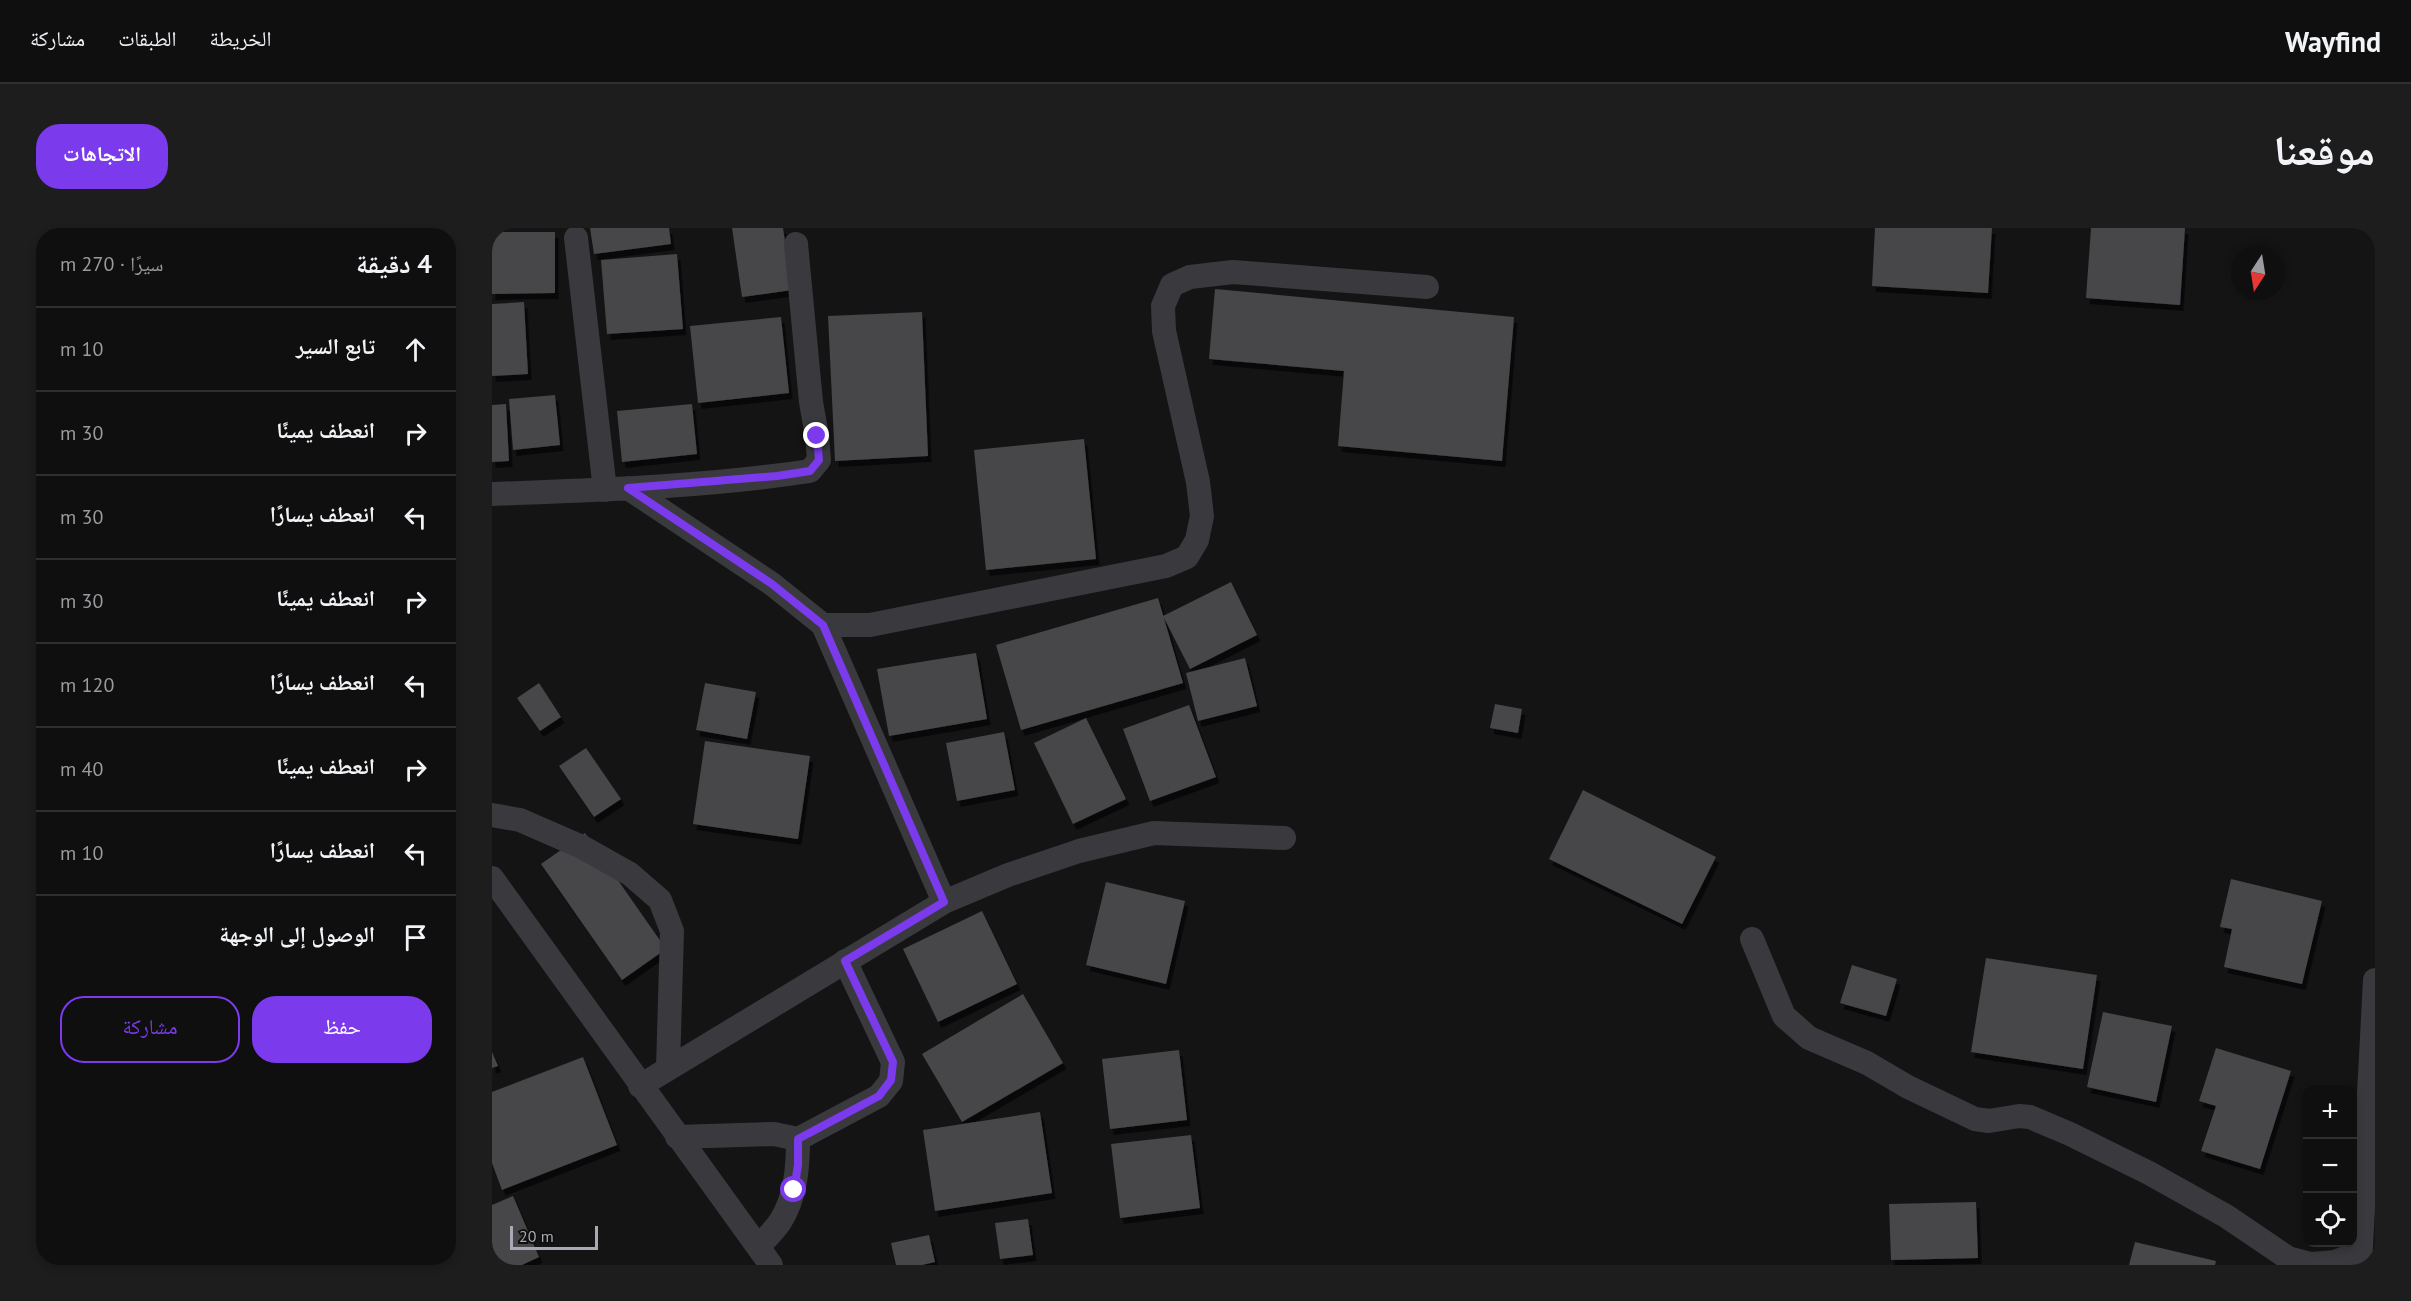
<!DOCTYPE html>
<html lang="ar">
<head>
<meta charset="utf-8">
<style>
	body { margin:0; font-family:"PT Sans","Noto Naskh Arabic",sans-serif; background:#1d1d1e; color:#f1f3f6; direction:rtl }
	.controls { position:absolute; right:18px; bottom:18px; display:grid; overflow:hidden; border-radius:12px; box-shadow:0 3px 9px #0003 }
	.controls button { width:54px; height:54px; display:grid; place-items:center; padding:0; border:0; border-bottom:2px solid #2f2f30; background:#0f0f10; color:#f1f3f6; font:30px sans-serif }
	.compass { position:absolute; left:1739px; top:18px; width:54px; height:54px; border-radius:50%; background:#0f0f10; box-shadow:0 3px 9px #0003; rotate:192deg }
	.scale { position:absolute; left:18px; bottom:15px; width:88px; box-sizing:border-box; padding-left:6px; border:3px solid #a7a9b4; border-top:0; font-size:16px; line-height:21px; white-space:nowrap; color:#a7a9b4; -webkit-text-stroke:4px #0f0f10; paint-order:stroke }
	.stop { position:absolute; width:18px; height:18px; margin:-14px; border:4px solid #7c3aed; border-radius:50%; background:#fff }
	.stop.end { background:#7c3aed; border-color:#fff; box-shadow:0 2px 6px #0008 }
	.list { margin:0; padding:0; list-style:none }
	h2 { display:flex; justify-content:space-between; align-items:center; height:78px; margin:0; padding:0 24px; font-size:26px }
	h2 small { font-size:20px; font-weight:400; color:#9b9c9f }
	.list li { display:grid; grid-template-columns:39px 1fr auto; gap:18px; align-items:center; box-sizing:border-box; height:84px; padding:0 24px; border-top:2px solid #2f2f30 }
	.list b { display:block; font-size:22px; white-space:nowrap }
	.list em { font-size:20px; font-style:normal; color:#9b9c9f }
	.actions { display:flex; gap:12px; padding:18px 24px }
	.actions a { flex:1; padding:14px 0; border:2px solid #7c3aed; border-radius:24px; text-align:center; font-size:21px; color:#7c3aed }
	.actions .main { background:#7c3aed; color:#fff }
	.icon { flex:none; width:33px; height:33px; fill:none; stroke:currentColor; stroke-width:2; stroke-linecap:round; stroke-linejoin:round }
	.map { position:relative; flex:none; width:1883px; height:1037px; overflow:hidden; direction:ltr; border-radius:24px }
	header { display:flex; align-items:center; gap:36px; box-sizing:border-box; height:84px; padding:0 30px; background:#0f0f10; border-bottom:2px solid #2f2f30 }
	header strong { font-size:28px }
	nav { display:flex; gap:33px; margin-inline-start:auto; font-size:21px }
	.intro { display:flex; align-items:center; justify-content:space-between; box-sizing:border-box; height:144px; padding:0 36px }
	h1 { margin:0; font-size:42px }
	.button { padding:15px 27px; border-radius:24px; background:#7c3aed; color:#fff; font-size:21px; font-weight:700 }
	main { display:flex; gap:36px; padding:0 36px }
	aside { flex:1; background:#0f0f10; border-radius:24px; box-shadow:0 3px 9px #0003 }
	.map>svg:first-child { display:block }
</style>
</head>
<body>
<header>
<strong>Wayfind</strong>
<nav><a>الخريطة</a><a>الطبقات</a><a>مشاركة</a></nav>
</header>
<div class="intro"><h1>موقعنا</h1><a class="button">الاتجاهات</a></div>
<main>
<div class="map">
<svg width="1883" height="1037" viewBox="0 0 1883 1037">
	<defs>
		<filter id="shadow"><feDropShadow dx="3.5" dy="6" stdDeviation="0" flood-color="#0009"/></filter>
	</defs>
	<rect width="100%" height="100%" fill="#141415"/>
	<path fill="#46464a" filter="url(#shadow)" d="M 98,0 L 177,0 L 179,16 L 102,26 Z
		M 240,0 L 291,0 L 300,62 L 250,69 Z
		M 1383,0 L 1500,0 L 1496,65 L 1380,58 Z
		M 1599,0 L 1693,0 L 1688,77 L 1594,70 Z
		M 0,4 L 63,4 L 63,65 L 0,66 Z
		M 185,26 L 191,101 L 115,106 L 109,32 Z
		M 723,61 L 1022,89 L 1010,233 L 846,218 L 852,143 L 717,131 Z
		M 32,74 L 36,146 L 0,148 L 0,76 Z
		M 430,84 L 436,228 L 343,233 L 336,88 Z
		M 289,89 L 297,165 L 206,175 L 198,98 Z
		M 63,167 L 68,217 L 21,222 L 17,171 Z
		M 14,176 L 17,233 L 0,234 L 0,177 Z
		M 200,176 L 205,226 L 130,234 L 125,183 Z
		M 592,211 L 604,331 L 494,342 L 482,222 Z
		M 739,354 L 765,407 L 698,441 L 671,388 Z
		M 666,370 L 691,455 L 529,502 L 504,417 Z
		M 484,425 L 495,491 L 397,508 L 385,441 Z
		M 753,430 L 765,478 L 706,493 L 694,445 Z
		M 47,455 L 69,489 L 48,503 L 25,470 Z
		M 213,455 L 264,464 L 255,511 L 204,502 Z
		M 1003,476 L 1030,481 L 1026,505 L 998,500 Z
		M 697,477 L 724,549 L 658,573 L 631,501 Z
		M 594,490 L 634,571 L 581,596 L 542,515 Z
		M 512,504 L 523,562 L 465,573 L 454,515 Z
		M 213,513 L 318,528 L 306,611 L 201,596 Z
		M 94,520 L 129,571 L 102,589 L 67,538 Z
		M 1091,562 L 1224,629 L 1190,696 L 1057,631 Z
		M 93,605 L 174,721 L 130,752 L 49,636 Z
		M 1739,651 L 1830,673 L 1810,756 L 1732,739 L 1740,701 L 1728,699 Z
		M 614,654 L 693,673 L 674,756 L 594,737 Z
		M 490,683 L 525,756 L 446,794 L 411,721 Z
		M 1494,730 L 1605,747 L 1591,841 L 1479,824 Z
		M 1360,737 L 1405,751 L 1394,788 L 1348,775 Z
		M 531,766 L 571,835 L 470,894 L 430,826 Z
		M 1611,784 L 1680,798 L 1664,874 L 1595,859 Z
		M 1724,820 L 1799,843 L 1768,941 L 1709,923 L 1724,878 L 1707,873 Z
		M 687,822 L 695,892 L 618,901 L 610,831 Z
		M 0,824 L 6,838 L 0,840 Z
		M 91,829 L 125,917 L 10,962 L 0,935 L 0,864 Z
		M 548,884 L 560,965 L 443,983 L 431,902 Z
		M 699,907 L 708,980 L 628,990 L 619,916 Z
		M 21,968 L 47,1029 L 30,1037 L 0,1037 L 0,977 Z
		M 1484,974 L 1486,1030 L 1399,1032 L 1397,976 Z
		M 536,991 L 541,1027 L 508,1031 L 503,995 Z
		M 437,1007 L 443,1034 L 430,1037 L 404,1037 L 399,1015 Z
		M 1643,1014 L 1724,1033 L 1723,1037 L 1637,1037 Z"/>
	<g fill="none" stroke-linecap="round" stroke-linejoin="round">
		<path stroke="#3a3a3e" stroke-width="24" d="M 84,10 L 113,262
			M 136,260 L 280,356 L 331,397 L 378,397 L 674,338 L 695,329 L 705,312 L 710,288 L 706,254 L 672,103 L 671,78 L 680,57 L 698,49 L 741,44 L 935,59
			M 0,266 C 106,262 213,259 318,243 L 327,232 L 325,208 L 319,174 L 304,16
			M 331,397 L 452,674
			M 0,587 L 28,592 L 90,619 L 138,646 L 168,672 L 180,703 L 176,840
			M 0,650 L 279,1037
			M 1260,711 L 1292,788 L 1317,810 L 1375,835 L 1416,859 L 1483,891 L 1497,893 L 1527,888 L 1538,889 L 1578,906 L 1657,945 L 1734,988 L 1796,1030 L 1819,1036 L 1843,1034 L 1869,1024
			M 148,858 L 452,674 L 516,647 L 587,623 L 662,605 L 792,610
			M 185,909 L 282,906 L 306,911 L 387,868 L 399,853 L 401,834 L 353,733
			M 266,1019 C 273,1011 282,1003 288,994 C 304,969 306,939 306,911
			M 1868,1037 L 1883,752"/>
	</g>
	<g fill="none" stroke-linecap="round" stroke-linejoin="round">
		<path stroke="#7c3aed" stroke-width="8" d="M 302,962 L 306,937 L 306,911 L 387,868 L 399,852 L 401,834 L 353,733 L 452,674 L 331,397 L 280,356 L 136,260 L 285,248 L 318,243 L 327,232 L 325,208"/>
	</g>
</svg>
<div class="controls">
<button>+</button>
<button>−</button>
<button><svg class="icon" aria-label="locate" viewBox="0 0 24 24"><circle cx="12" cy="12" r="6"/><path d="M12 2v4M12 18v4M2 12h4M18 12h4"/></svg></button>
</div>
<svg class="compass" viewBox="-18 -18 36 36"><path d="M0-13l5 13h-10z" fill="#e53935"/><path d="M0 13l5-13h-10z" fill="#9b9c9f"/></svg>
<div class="scale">20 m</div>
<div class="stop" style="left:302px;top:962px"></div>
<div class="stop end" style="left:325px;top:208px"></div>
</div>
<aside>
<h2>4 دقيقة<small>سيرًا · 270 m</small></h2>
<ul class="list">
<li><svg class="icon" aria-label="ahead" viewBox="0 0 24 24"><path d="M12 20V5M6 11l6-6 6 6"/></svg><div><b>تابع السير</b></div><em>10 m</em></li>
<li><svg class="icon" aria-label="right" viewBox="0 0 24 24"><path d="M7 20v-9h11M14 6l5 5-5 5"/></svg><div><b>انعطف يمينًا</b></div><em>30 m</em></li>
<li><svg class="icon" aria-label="left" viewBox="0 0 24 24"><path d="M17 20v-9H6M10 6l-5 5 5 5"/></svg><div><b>انعطف يسارًا</b></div><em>30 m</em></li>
<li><svg class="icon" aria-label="right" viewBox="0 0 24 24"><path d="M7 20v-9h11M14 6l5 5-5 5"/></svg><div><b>انعطف يمينًا</b></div><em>30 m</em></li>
<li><svg class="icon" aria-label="left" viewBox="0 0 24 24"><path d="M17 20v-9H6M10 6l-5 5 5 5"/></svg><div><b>انعطف يسارًا</b></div><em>120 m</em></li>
<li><svg class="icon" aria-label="right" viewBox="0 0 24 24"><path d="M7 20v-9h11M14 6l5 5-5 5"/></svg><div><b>انعطف يمينًا</b></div><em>40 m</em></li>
<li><svg class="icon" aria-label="left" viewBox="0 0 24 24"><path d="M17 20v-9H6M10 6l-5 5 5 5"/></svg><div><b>انعطف يسارًا</b></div><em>10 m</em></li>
<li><svg class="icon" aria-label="arrive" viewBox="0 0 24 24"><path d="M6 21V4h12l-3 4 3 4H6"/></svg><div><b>الوصول إلى الوجهة</b></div></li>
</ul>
<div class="actions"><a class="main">حفظ</a><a>مشاركة</a></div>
</aside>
</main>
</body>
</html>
